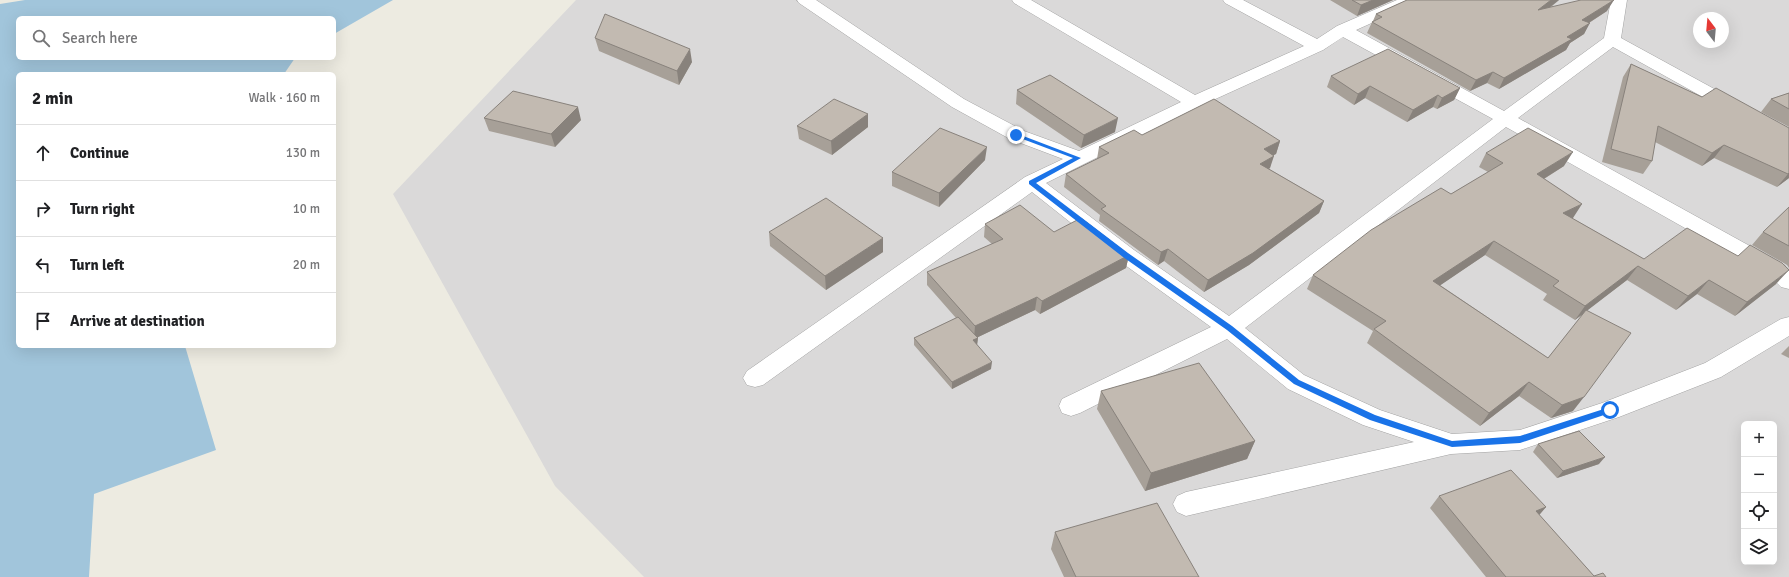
<!DOCTYPE html>
<html lang="en">
<head>
<meta charset="utf-8">
<style>
	body { margin:0; font-family:Signika,sans-serif; background:#f6f6f6; color:#202124 }
	.controls { position:absolute; right:12px; bottom:12px; display:grid; overflow:hidden; border-radius:6px; box-shadow:0 4px 16px #0002 }
	.controls button { width:36px; height:36px; display:grid; place-items:center; padding:0; border:0; border-bottom:1px solid #e0e0e0; background:#fff; color:#202124; font:20px sans-serif }
	.compass { position:absolute; left:1693px; top:12px; width:36px; height:36px; border-radius:50%; background:#fff; box-shadow:0 4px 16px #0002; rotate:344deg }
	.stop { position:absolute; width:12px; height:12px; margin:-9px; border:3px solid #1a73e8; border-radius:50%; background:#fff }
	.stop.end { background:#1a73e8; border-color:#fff; box-shadow:0 1px 4px #0008 }
	.list { margin:0; padding:0; list-style:none }
	h2 { display:flex; justify-content:space-between; align-items:center; height:52px; margin:0; padding:0 16px; font-size:17px }
	h2 small { font-size:13px; font-weight:400; color:#757577 }
	.list li { display:grid; grid-template-columns:26px 1fr auto; gap:12px; align-items:center; box-sizing:border-box; height:56px; padding:0 16px; border-top:1px solid #e0e0e0 }
	.list b { display:block; font-size:15px; white-space:nowrap }
	.list em { font-size:13px; font-style:normal; color:#757577 }
	.icon { flex:none; width:22px; height:22px; fill:none; stroke:currentColor; stroke-width:2; stroke-linecap:round; stroke-linejoin:round }
	.map { position:relative; flex:none; width:1789px; height:577px; overflow:hidden }
	.search { position:absolute; background:#fff; box-shadow:0 4px 16px #0002; left:16px; top:16px; width:320px; height:44px; display:flex; align-items:center; gap:10px; box-sizing:border-box; padding:0 14px; border-radius:6px; color:#757577; font-size:15px }
	.panel { position:absolute; background:#fff; box-shadow:0 4px 16px #0002; left:16px; top:72px; width:320px; height:276px; border-radius:6px }
	.map>svg:first-child { display:block }
</style>
</head>
<body>
<div class="map">
<svg width="1789" height="577" viewBox="0 0 1789 577">
	<rect width="100%" height="100%" fill="#edebe1"/>
	<path fill="#dad9d9" fill-rule="evenodd" d="M 576,0 L 1789,0 L 1789,577 L 644,577 L 555,486 L 393,194 ZM 1699,18 L 1723,18 L 1723,42 L 1699,42 ZM 1744,424 L 1774,424 L 1774,562 L 1744,562 Z"/>
	<path fill="#a1c5db" d="M 25,0 L 393,0 L 334,34 L 334,18 L 18,18 L 18,58 L 295,58 L 284,74 L 18,74 L 18,346 L 185,346 L 216,450 L 94,494 L 89,577 L 0,577 L 0,4 Z"/>
	<g fill="none" stroke-linecap="round" stroke-linejoin="round">
		<defs>
			<path id="minor" d="M 797,0 L 816,0 L 964,99 L 1024,131 L 1079,151 L 1181,102 L 1014,3 L 1012,0 L 1031,0 L 1195,95 L 1304,46 L 1225,3 L 1223,0 L 1243,0 L 1317,39 L 1337,26 L 1397,0 L 1418,0 L 1416,3 L 1356,30 L 1504,111 L 1604,38 L 1611,0 L 1627,0 L 1621,38 L 1740,103 L 1743,107 L 1740,111 L 1734,112 L 1728,111 L 1613,47 L 1518,118 L 1786,266 L 1789,269 L 1789,289 L 1781,287 L 1770,276 L 1506,127 L 1245,328 L 1304,375 L 1380,410 L 1452,434 L 1520,430 L 1602,403 L 1705,363 L 1781,319 L 1789,317 L 1789,336 L 1721,377 L 1619,417 L 1520,450 L 1451,454 L 1186,516 L 1177,512 L 1173,504 L 1177,496 L 1186,492 L 1414,442 L 1363,425 L 1288,389 L 1227,339 L 1080,413 L 1071,416 L 1062,413 L 1059,406 L 1062,399 L 1211,327 L 1118,260 L 1032,192 L 763,385 L 755,387 L 747,385 L 743,378 L 747,371 L 1025,177 L 1063,159 L 1010,139 L 952,107 L 799,3 ZM 1343,37 L 1493,119 L 1229,316 L 1134,250 L 1046,183 L 1200,106 L 1323,50 Z"/>
		</defs>
		<use href="#minor" stroke="#a3a3a3" stroke-width="1"/>
		<use href="#minor" fill="#fff" fill-rule="evenodd"/>
	</g>
	<path fill="#a7a098" fill-rule="evenodd" d="M 1330,0 L 1393,0 L 1357,16 Z
		M 1407,0 L 1559,0 L 1550,8 L 1607,11 L 1589,23 L 1584,34 L 1570,43 L 1566,50 L 1499,89 L 1487,83 L 1470,91 L 1367,33 L 1372,22 L 1373,21 L 1376,14 Z
		M 595,38 L 692,62 L 679,85 L 599,51 Z
		M 1631,64 L 1702,97 L 1789,128 L 1789,178 L 1777,187 L 1714,158 L 1702,166 L 1655,142 L 1652,161 L 1643,174 L 1602,162 L 1623,77 Z
		M 1331,76 L 1460,88 L 1454,100 L 1437,109 L 1433,107 L 1407,122 L 1365,98 L 1354,105 L 1327,87 Z
		M 1017,90 L 1115,132 L 1081,148 L 1016,104 Z
		M 1789,93 L 1789,127 L 1761,112 L 1771,99 Z
		M 868,114 L 868,127 L 832,155 L 799,139 L 797,126 Z
		M 484,118 L 581,120 L 555,147 L 489,131 Z
		M 1142,135 L 1280,141 L 1276,154 L 1272,155 L 1270,168 L 1269,169 L 1324,201 L 1319,213 L 1249,265 L 1204,292 L 1164,261 L 1158,265 L 1099,221 L 1100,215 L 1064,187 L 1066,174 L 1097,159 L 1099,147 Z
		M 1486,153 L 1564,166 L 1544,179 L 1573,218 L 1572,218 L 1644,259 L 1776,284 L 1735,316 L 1697,294 L 1676,310 L 1627,280 L 1587,310 L 1573,411 L 1551,418 L 1519,396 L 1480,426 L 1367,343 L 1373,331 L 1307,289 L 1313,275 L 1451,194 L 1488,172 L 1479,167 ZM 1485,255 L 1547,294 L 1543,300 L 1575,320 L 1584,313 L 1548,358 L 1440,285 Z
		M 985,160 L 939,207 L 892,186 L 892,172 Z
		M 1789,207 L 1789,268 L 1787,265 L 1752,245 L 1763,232 Z
		M 985,224 L 1054,232 L 1129,255 L 1126,268 L 1040,314 L 1035,310 L 978,337 L 977,345 L 991,369 L 952,389 L 914,345 L 914,338 L 956,318 L 927,285 L 927,272 L 992,244 L 984,237 Z
		M 769,232 L 883,252 L 826,290 L 770,246 Z
		M 1789,346 L 1789,358 L 1781,354 Z
		M 1101,391 L 1255,441 L 1247,459 L 1145,491 L 1097,409 Z
		M 1538,444 L 1599,464 L 1557,478 L 1533,452 Z
		M 1439,496 L 1546,507 L 1539,515 L 1594,576 L 1606,577 L 1486,577 L 1430,508 Z
		M 1055,532 L 1199,577 L 1064,577 L 1051,549 Z"/>
	<path fill="#88827c" d="M 1373,0 L 1393,0 L 1357,16 L 1361,5 Z
		M 1551,0 L 1559,0 L 1532,21 L 1538,10 Z
		M 1614,0 L 1607,11 L 1576,31 L 1582,20 Z
		M 1590,23 L 1584,34 L 1570,43 L 1566,50 L 1499,89 L 1504,78 L 1567,37 Z
		M 690,49 L 692,62 L 679,85 L 677,71 Z
		M 1493,72 L 1487,83 L 1470,91 L 1476,80 Z
		M 1370,86 L 1365,98 L 1354,105 L 1358,94 Z
		M 1460,88 L 1454,100 L 1437,109 L 1442,98 Z
		M 1438,95 L 1433,107 L 1407,122 L 1413,110 Z
		M 578,107 L 581,120 L 555,147 L 551,134 Z
		M 868,114 L 868,127 L 832,155 L 831,141 Z
		M 1118,118 L 1115,132 L 1081,148 L 1084,135 Z
		M 1280,141 L 1276,154 L 1260,162 L 1264,149 Z
		M 1724,145 L 1714,158 L 1702,166 L 1712,153 Z
		M 987,147 L 985,160 L 939,207 L 939,193 Z
		M 1573,152 L 1564,166 L 1529,188 L 1537,174 Z
		M 1274,156 L 1270,168 L 1256,176 L 1260,164 Z
		M 1789,173 L 1789,178 L 1777,187 L 1788,174 Z
		M 1324,201 L 1319,213 L 1249,265 L 1204,292 L 1208,280 Z
		M 1582,204 L 1573,218 L 1554,226 L 1563,213 Z
		M 883,238 L 883,252 L 826,290 L 825,276 Z
		M 1494,241 L 1485,255 L 1426,295 L 1433,281 Z
		M 1168,249 L 1164,261 L 1158,265 L 1161,252 Z
		M 1129,255 L 1126,268 L 1040,314 L 1042,301 Z
		M 1638,266 L 1627,280 L 1575,320 L 1585,306 Z
		M 1789,270 L 1776,284 L 1735,316 L 1747,302 Z
		M 1709,280 L 1697,294 L 1676,310 L 1688,296 Z
		M 1037,297 L 1035,310 L 974,339 L 975,326 Z
		M 978,338 L 977,345 L 972,348 L 973,340 Z
		M 992,362 L 991,369 L 952,389 L 952,382 Z
		M 1529,382 L 1519,396 L 1480,426 L 1489,413 Z
		M 1584,397 L 1573,411 L 1551,418 L 1562,405 Z
		M 1255,441 L 1247,459 L 1145,491 L 1151,473 Z
		M 1605,457 L 1599,464 L 1557,478 L 1563,471 Z
		M 1546,507 L 1535,520 L 1536,511 Z"/>
	<path fill="#c2bab1" stroke="#88827c" d="M 1352,0 L 1373,0 L 1361,5 Z
		M 1407,0 L 1551,0 L 1538,10 L 1581,0 L 1614,0 L 1582,20 L 1590,23 L 1567,37 L 1572,39 L 1504,78 L 1493,72 L 1476,80 L 1372,22 L 1382,17 L 1376,14 Z
		M 605,14 L 690,49 L 677,71 L 595,38 Z
		M 1388,49 L 1460,88 L 1442,98 L 1438,95 L 1413,110 L 1370,86 L 1358,94 L 1331,76 Z
		M 1631,64 L 1702,97 L 1716,88 L 1789,128 L 1789,173 L 1788,174 L 1724,145 L 1712,153 L 1658,126 L 1652,161 L 1611,149 Z
		M 1050,75 L 1118,118 L 1084,135 L 1017,90 Z
		M 513,91 L 578,107 L 551,134 L 484,118 Z
		M 1789,93 L 1789,109 L 1771,99 Z
		M 834,99 L 868,114 L 831,141 L 797,126 Z
		M 1214,99 L 1280,141 L 1264,149 L 1274,156 L 1260,164 L 1324,201 L 1253,253 L 1208,280 L 1168,249 L 1161,252 L 1101,209 L 1106,206 L 1066,174 L 1109,153 L 1099,147 L 1134,130 L 1142,135 Z
		M 940,128 L 987,147 L 939,193 L 892,172 Z
		M 1528,128 L 1573,152 L 1537,174 L 1582,204 L 1563,213 L 1644,259 L 1687,228 L 1738,256 L 1750,245 L 1782,263 L 1789,270 L 1747,302 L 1709,280 L 1688,296 L 1638,266 L 1585,306 L 1553,286 L 1559,281 L 1494,241 L 1433,281 L 1548,358 L 1586,310 L 1631,333 L 1584,397 L 1562,405 L 1529,382 L 1489,413 L 1374,329 L 1386,321 L 1313,275 L 1371,230 L 1441,188 L 1451,194 L 1503,163 L 1486,153 Z
		M 826,198 L 883,238 L 825,276 L 769,232 Z
		M 1020,205 L 1054,232 L 1081,218 L 1129,255 L 1042,301 L 1037,297 L 975,326 L 927,272 L 1003,239 L 985,224 Z
		M 1789,207 L 1789,246 L 1763,232 Z
		M 958,317 L 978,338 L 973,340 L 992,362 L 952,382 L 914,338 Z
		M 1199,363 L 1255,441 L 1151,473 L 1101,391 Z
		M 1579,431 L 1605,457 L 1563,471 L 1538,444 Z
		M 1511,470 L 1546,507 L 1536,511 L 1594,576 L 1603,573 L 1606,577 L 1506,577 L 1439,496 Z
		M 1157,503 L 1199,577 L 1076,577 L 1055,532 Z"/>
	<path fill="#1a73e8" d="M 1015,134 L 1018,134 L 1081,158 L 1036,183 L 1128,253 L 1232,326 L 1299,380 L 1375,415 L 1452,441 L 1520,436 L 1610,407 L 1614,410 L 1613,412 L 1520,443 L 1452,447 L 1370,420 L 1294,384 L 1227,330 L 1123,257 L 1029,184 L 1029,181 L 1073,158 L 1015,136 Z"/>
</svg>
<div class="controls">
<button>+</button>
<button>−</button>
<button><svg class="icon" aria-label="locate" viewBox="0 0 24 24"><circle cx="12" cy="12" r="6"/><path d="M12 2v4M12 18v4M2 12h4M18 12h4"/></svg></button>
<button><svg class="icon" aria-label="layers" viewBox="0 0 24 24"><path d="M12 4l9 5-9 5-9-5zM3 14l9 5 9-5"/></svg></button>
</div>
<svg class="compass" viewBox="-18 -18 36 36"><path d="M0-13l5 13h-10z" fill="#e53935"/><path d="M0 13l5-13h-10z" fill="#757577"/></svg>
<div class="stop" style="left:1610px;top:410px"></div>
<div class="stop end" style="left:1016px;top:135px"></div>
<div class="search"><svg class="icon" aria-label="search" viewBox="0 0 24 24"><circle cx="10" cy="10" r="6"/><path d="M15 15l6 6"/></svg>Search here</div>
<section class="panel">
<h2>2 min<small>Walk · 160 m</small></h2>
<ul class="list">
<li><svg class="icon" aria-label="ahead" viewBox="0 0 24 24"><path d="M12 20V5M6 11l6-6 6 6"/></svg><div><b>Continue</b></div><em>130 m</em></li>
<li><svg class="icon" aria-label="right" viewBox="0 0 24 24"><path d="M7 20v-9h11M14 6l5 5-5 5"/></svg><div><b>Turn right</b></div><em>10 m</em></li>
<li><svg class="icon" aria-label="left" viewBox="0 0 24 24"><path d="M17 20v-9H6M10 6l-5 5 5 5"/></svg><div><b>Turn left</b></div><em>20 m</em></li>
<li><svg class="icon" aria-label="arrive" viewBox="0 0 24 24"><path d="M6 21V4h12l-3 4 3 4H6"/></svg><div><b>Arrive at destination</b></div></li>
</ul>
</section>
</div>
</body>
</html>
